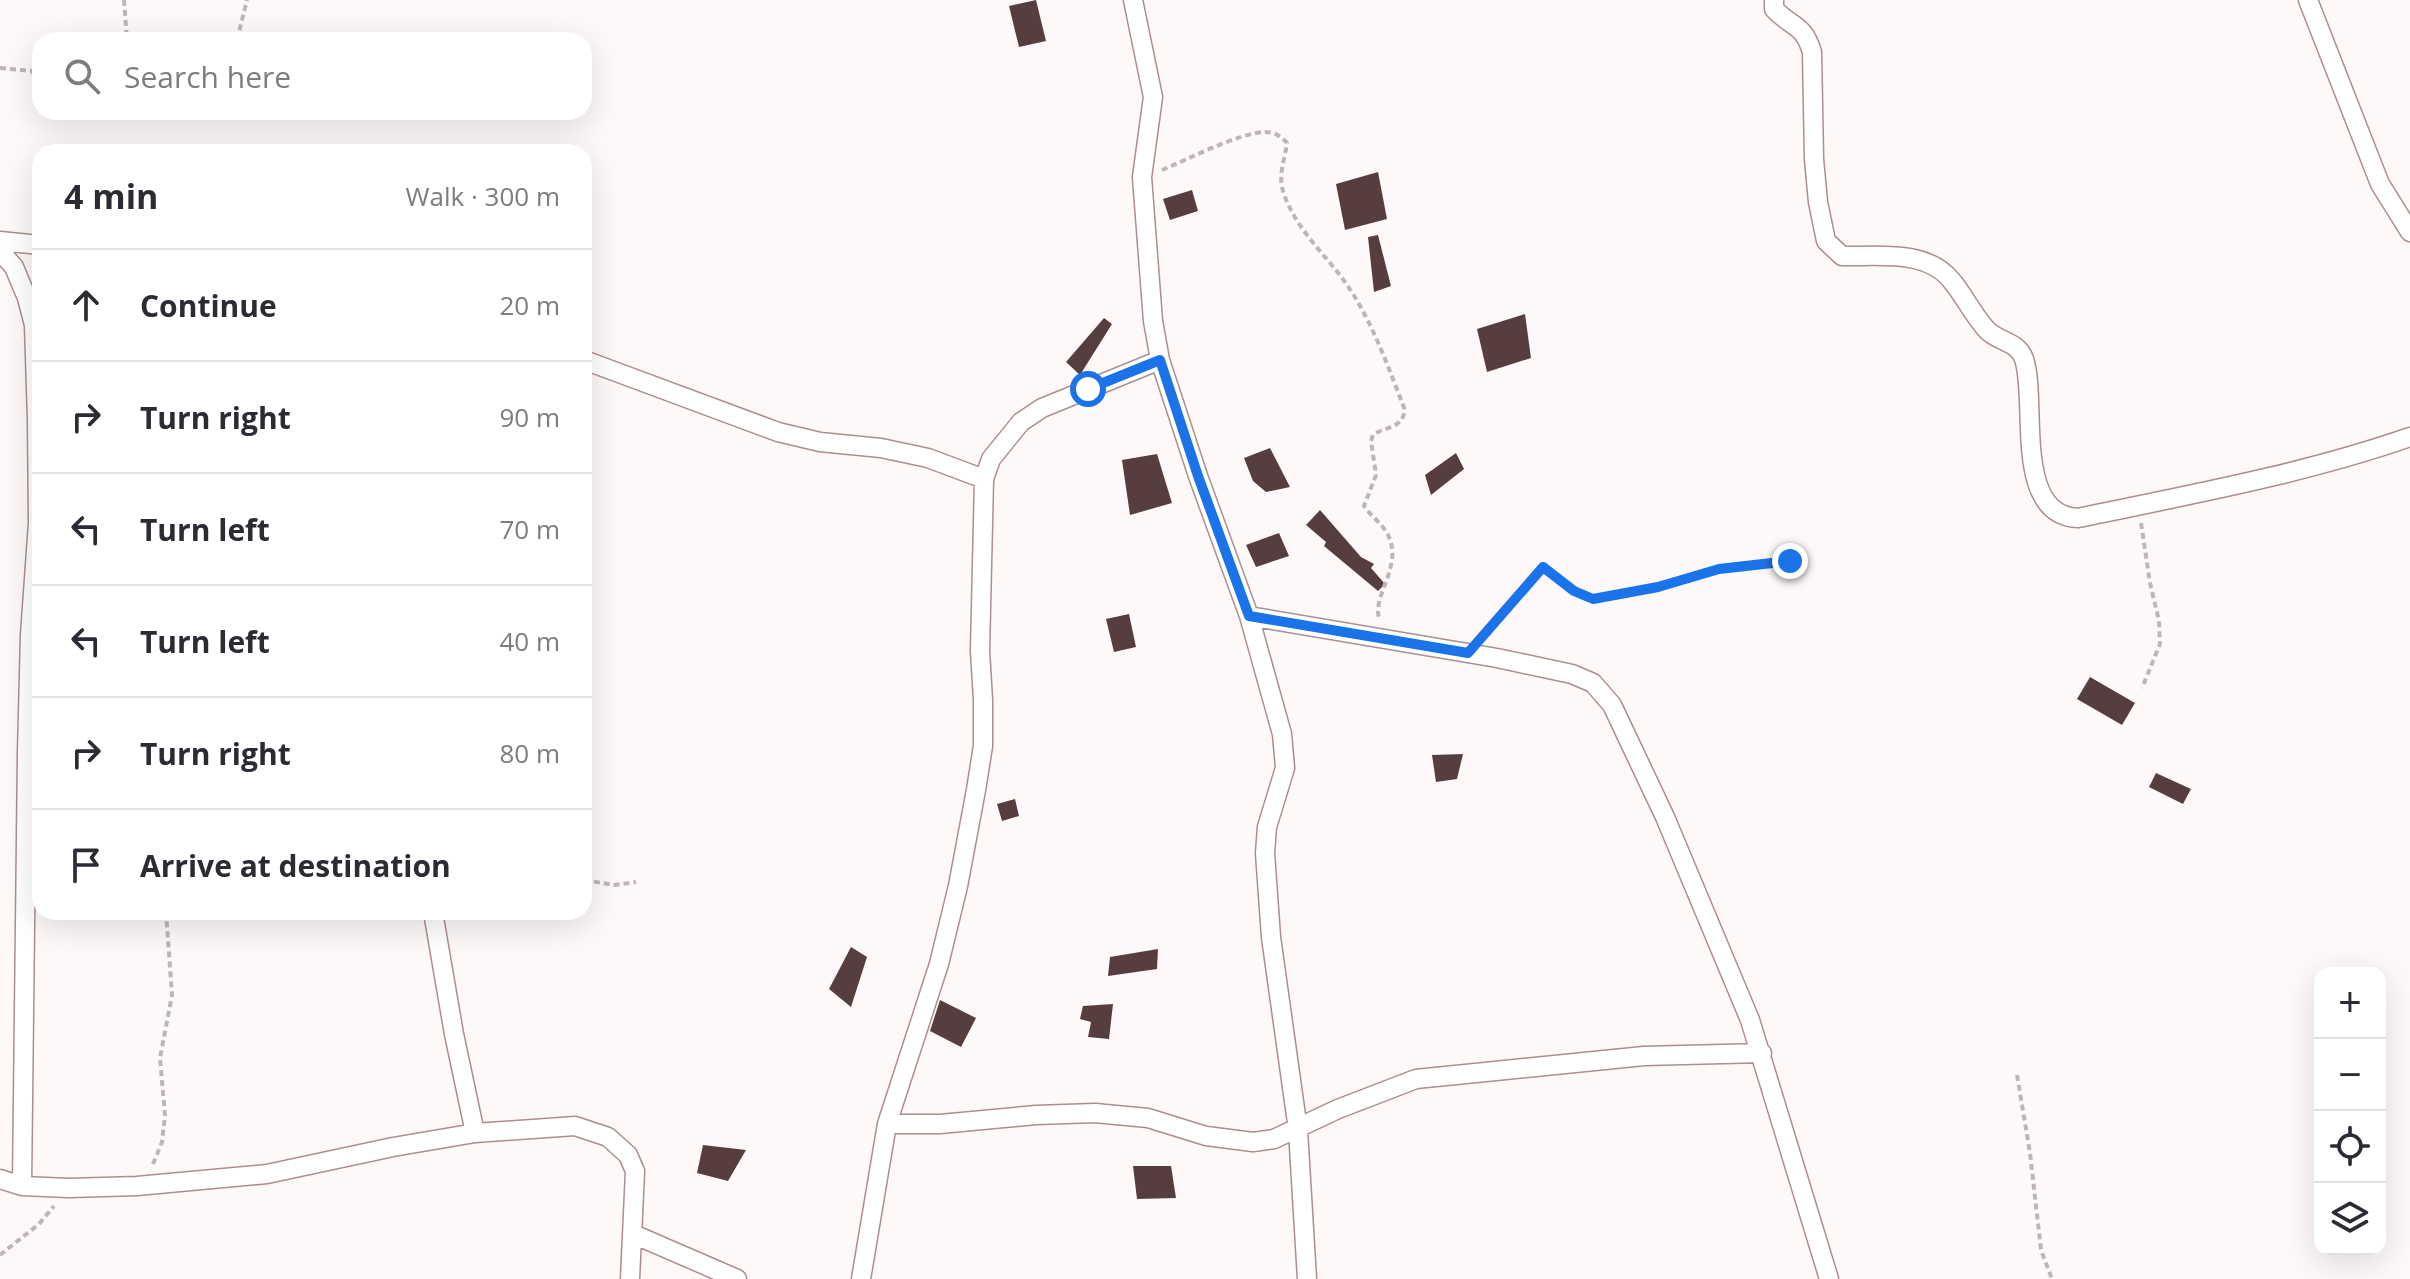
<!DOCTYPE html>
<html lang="en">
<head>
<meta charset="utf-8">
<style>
	body { margin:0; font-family:"Open Sans",sans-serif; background:#f7f7f7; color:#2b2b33 }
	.controls { position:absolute; right:24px; bottom:24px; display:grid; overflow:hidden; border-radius:16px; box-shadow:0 8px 32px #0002 }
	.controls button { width:72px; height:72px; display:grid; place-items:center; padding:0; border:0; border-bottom:2px solid #e1e1e2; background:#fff; color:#2b2b33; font:40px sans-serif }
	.stop { position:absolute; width:24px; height:24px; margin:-18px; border:6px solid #1a73e8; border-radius:50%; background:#fff }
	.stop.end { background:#1a73e8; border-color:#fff; box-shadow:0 2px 8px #0008 }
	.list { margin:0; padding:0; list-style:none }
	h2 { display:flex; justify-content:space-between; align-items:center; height:104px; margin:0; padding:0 32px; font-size:34px }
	h2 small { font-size:26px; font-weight:400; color:#7c7c81 }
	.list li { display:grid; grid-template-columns:52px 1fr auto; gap:24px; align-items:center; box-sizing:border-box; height:112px; padding:0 32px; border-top:2px solid #e1e1e2 }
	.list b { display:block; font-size:30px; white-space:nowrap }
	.list em { font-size:26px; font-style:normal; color:#7c7c81 }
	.icon { flex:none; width:44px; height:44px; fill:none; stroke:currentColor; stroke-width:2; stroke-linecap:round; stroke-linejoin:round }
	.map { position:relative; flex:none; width:2410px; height:1279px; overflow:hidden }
	.search { position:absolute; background:#fff; box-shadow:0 8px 32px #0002; left:32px; top:32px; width:560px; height:88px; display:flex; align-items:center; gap:20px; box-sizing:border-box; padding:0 28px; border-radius:24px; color:#7c7c81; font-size:30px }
	.panel { position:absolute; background:#fff; box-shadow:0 8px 32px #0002; left:32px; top:144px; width:560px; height:776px; border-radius:24px }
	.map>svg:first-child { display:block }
</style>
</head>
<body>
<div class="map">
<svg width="2410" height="1279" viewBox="0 0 2410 1279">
	<rect width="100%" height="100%" fill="#fef8f8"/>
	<path fill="#573e3e" d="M 1036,0 L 1046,41 L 1019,47 L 1009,6 Z
		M 1378,172 L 1387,219 L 1345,230 L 1336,184 Z
		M 1192,190 L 1198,211 L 1170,220 L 1163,199 Z
		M 1378,235 L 1391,286 L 1374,292 L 1368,237 Z
		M 1525,314 L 1531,358 L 1487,372 L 1477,329 Z
		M 1104,318 L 1112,324 L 1080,375 L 1066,362 Z
		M 1270,448 L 1290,487 L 1266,492 L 1253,481 L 1244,458 Z
		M 1456,453 L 1464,469 L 1431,495 L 1425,475 Z
		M 1157,454 L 1172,503 L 1130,515 L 1122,460 Z
		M 1320,510 L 1361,557 L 1374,564 L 1371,568 L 1385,584 L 1378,591 L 1324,546 L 1326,542 L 1306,525 Z
		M 1279,533 L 1289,556 L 1256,567 L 1246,545 Z
		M 1129,614 L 1136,647 L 1114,652 L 1106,619 Z
		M 2090,677 L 2135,703 L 2122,725 L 2077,699 Z
		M 1463,754 L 1457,779 L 1436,782 L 1432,755 Z
		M 2156,773 L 2191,789 L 2183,804 L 2149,787 Z
		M 1015,799 L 1019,816 L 1002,821 L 997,804 Z
		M 851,947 L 867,957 L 851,1007 L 829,989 Z
		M 1158,949 L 1157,969 L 1108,976 L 1110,957 Z
		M 940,1000 L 976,1018 L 961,1047 L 930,1031 Z
		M 1113,1004 L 1109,1039 L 1088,1037 L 1091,1022 L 1080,1019 L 1083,1006 Z
		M 703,1145 L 746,1150 L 728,1181 L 697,1173 Z
		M 1133,1166 L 1171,1166 L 1176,1198 L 1137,1199 Z"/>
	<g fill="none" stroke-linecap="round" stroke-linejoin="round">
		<defs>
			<path id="street" d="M 1133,0 L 1153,97 L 1142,177 L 1153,321 L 1160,360 L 1198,476 L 1249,616 L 1282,734 L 1285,768 L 1267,827 L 1265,853 L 1271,937 L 1298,1130 L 1307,1279
				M 1774,0 L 1774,9 C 1792,28 1803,23 1812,52 L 1814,159 L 1818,202 L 1826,241 L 1842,256 C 1878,257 1926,249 1951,280 C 1964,295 1973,315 1987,330 C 1998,342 2018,341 2024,359 C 2038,400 2012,515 2078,518 C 2188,495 2304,474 2410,437
				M 2308,0 L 2380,184 L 2410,232
				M 0,241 L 40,245
				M 0,251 L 14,267 L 27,298 L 34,325 L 37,421 L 38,523 L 30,635 L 27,752 L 22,1186
				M 584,360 L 778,432 L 820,442 L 881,448 L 928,458 L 984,479
				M 1249,616 L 1497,658 L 1572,674 L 1593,683 L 1612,705 L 1665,817 L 1750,1020 L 1829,1279
				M 433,912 L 454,1034 L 475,1133
				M 887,1124 L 940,1124 L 1036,1115 L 1095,1113 L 1148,1118 L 1206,1136 L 1253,1142 L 1274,1139 L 1338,1109 L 1416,1079 L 1644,1056 L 1762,1053
				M 0,1179 L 22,1186 L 69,1188 L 137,1186 L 267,1174 L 393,1147 L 475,1133 L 575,1126 L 608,1137 L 628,1155 L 635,1171 L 630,1279
				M 633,1234 L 737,1279
				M 861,1279 L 887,1124 L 939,964 L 958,886 L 976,790 L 983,746 L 983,700 L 980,651 L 984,479 L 991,459 L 1021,422 L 1042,408 L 1160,360"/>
		</defs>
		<use href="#street" stroke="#ac8e8e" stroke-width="21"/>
		<path stroke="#beb6b6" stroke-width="4" stroke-dasharray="6 4" stroke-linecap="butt" d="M 124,0 L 127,40
			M 237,40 L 247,0
			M 0,68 L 32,71 L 40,87
			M 1162,170 C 1189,159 1238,133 1265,132 C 1274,132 1281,136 1287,143 C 1285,159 1278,174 1283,191 C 1294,227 1324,253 1345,282 C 1372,320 1388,367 1405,410 C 1402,429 1386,426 1373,435 L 1371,441 L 1376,475 L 1364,506 C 1370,515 1379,521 1385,530 C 1407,562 1372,594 1379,618
			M 2141,523 L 2150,583 L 2159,621 L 2160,644 L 2142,688
			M 1483,636 L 1543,567 C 1560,574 1569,592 1589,597 C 1614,604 1659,586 1684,578 C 1714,569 1769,558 1799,562
			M 584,880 L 614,885 L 636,882
			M 2017,1075 L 2030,1153 L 2041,1250 L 2052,1279
			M 153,1164 L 162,1142 L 165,1115 L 160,1058 L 172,995 L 166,912
			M 0,1255 L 39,1224 L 54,1206"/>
		<use href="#street" stroke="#fff" stroke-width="18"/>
	</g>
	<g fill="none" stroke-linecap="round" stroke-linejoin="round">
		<path stroke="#1a73e8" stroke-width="10" d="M 1088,389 L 1160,360 L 1198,476 L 1249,616 L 1468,653 L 1543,567 L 1574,591 L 1593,599 L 1658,587 L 1719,569 L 1790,561"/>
	</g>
</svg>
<div class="controls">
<button>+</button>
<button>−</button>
<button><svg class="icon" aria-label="locate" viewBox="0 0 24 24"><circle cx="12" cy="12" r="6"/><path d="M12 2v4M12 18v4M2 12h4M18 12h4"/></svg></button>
<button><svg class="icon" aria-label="layers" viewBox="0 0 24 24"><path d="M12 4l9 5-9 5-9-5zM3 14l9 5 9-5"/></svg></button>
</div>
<div class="stop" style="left:1088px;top:389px"></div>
<div class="stop end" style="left:1790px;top:561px"></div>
<div class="search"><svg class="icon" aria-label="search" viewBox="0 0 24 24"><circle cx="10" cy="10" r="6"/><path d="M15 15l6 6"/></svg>Search here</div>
<section class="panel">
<h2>4 min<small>Walk · 300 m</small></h2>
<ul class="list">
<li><svg class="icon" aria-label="ahead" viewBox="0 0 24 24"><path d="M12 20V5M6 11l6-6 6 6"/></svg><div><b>Continue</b></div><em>20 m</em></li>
<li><svg class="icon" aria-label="right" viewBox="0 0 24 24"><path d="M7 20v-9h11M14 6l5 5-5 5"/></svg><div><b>Turn right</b></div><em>90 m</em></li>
<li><svg class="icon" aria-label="left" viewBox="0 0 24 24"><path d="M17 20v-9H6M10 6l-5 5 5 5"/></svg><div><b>Turn left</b></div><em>70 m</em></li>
<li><svg class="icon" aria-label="left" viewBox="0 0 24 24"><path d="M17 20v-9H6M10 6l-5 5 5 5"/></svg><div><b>Turn left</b></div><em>40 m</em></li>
<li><svg class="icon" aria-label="right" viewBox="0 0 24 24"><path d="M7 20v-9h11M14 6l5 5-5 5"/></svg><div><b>Turn right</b></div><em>80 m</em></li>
<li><svg class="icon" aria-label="arrive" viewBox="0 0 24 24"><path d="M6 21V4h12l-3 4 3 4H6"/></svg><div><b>Arrive at destination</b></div></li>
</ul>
</section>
</div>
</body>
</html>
